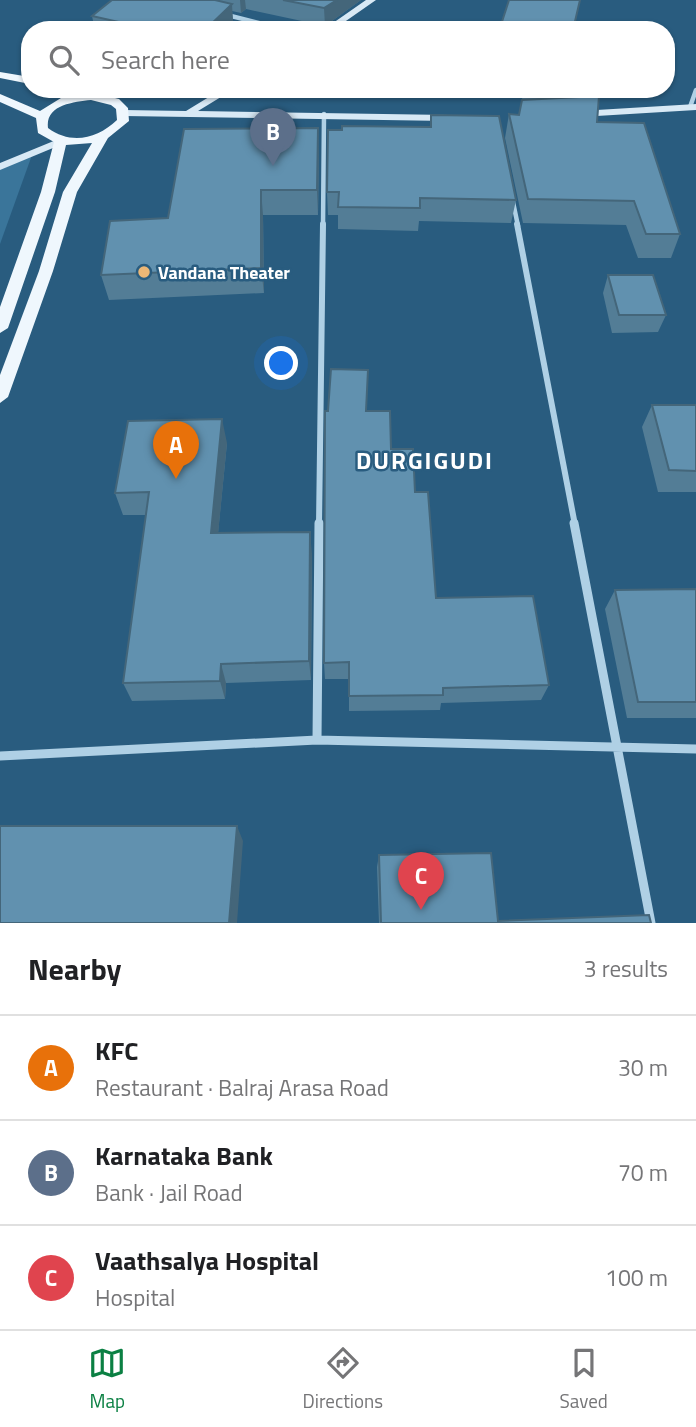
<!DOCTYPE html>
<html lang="en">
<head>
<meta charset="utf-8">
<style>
	body { margin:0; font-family:"Titillium Web",sans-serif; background:#f2f2f2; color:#202124 }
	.you { position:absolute; left:282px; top:364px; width:24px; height:24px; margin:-18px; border:5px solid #fff; border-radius:50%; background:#1a73e8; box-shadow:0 0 0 10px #1a73e833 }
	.badge { display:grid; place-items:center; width:46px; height:46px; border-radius:50%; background:#0b8043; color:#fff; font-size:23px; font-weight:700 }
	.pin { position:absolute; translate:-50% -58px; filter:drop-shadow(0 2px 4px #0008) }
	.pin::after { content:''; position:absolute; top:37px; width:24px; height:21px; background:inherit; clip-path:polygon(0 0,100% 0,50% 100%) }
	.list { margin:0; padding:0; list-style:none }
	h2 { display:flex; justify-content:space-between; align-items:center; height:91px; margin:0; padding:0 28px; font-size:30px }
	h2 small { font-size:23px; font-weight:400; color:#757577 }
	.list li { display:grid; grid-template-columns:46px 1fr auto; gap:21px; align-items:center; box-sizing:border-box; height:105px; padding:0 28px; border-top:2px solid #e0e0e0 }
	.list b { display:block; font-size:26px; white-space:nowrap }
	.list p { margin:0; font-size:23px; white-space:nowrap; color:#757577 }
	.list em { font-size:23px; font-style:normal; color:#757577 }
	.icon { flex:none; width:38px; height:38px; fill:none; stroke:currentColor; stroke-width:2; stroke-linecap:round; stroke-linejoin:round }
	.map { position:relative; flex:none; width:696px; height:923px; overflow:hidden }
	.search { position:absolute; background:#fff; box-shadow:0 2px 5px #0004; left:21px; right:21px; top:21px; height:77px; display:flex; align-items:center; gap:18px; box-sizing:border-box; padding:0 24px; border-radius:28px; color:#757577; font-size:26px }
	.sheet { height:406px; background:#fff }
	nav { display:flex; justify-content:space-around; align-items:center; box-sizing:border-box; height:98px; border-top:2px solid #e0e0e0; background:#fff; font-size:19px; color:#757577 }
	nav a { display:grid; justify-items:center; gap:4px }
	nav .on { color:#0b8043 }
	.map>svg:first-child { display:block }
</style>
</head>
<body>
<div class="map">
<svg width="696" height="923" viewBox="0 0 696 923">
	<rect width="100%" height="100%" fill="#295c7f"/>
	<path fill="#3a759a" d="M 32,155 L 0,244 L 0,165 Z"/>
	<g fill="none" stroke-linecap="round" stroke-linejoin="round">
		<path stroke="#afd0e5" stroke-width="4.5" d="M 223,14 L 287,30
			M 690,107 L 696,90
			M 513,202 L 518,226
			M 323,226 L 324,114"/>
		<path stroke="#afd0e5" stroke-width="6" d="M 517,224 L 575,525
			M 319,525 L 323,224"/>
		<path stroke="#afd0e5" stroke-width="9" d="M 574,523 L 651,923
			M 317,740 L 319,523
			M 0,756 L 317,740 L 696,749"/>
		<path fill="#d8e9f5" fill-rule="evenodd" d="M 366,0 L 376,0 L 333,30 L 323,30 Z
			M 222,89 L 234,89 L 198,111 L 448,115 L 453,118 L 448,121 L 124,116 L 119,113 L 124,110 L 186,111 Z
			M 696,104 L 696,110 L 580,117 L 575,114 L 580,111 Z
			M 61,138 L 66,141 L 65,143 L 0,170 L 0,163 Z"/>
		<path fill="#eff7fd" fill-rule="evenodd" d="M 0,72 L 30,77 L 30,84 L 0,78 Z
			M 91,92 L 119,99 L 128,108 L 129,121 L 108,138 L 77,192 L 53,271 L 8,397 L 0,403 L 0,375 L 39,271 L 63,192 L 92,143 L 66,145 L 55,192 L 8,328 L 0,333 L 0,307 L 41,192 L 54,142 L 38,133 L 36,118 L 0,102 L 0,94 L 40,111 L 61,98 ZM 91,100 L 111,105 L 116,109 L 117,120 C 97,139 71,145 48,128 C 45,105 73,102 91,100 Z"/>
	</g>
	<path fill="#537d96" d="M 112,0 L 361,0 L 325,26 L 246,9 L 241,13 L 232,11 L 233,21 L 225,30 L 95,30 L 92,16 Z
		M 524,89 L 598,89 L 597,96 L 597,122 L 680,234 L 671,258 L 638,258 L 626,225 L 523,223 L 505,138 L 509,114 L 519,115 Z
		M 431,115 L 516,200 L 511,223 L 419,221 L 418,231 L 338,229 L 338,215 L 328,215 L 327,192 L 430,127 Z
		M 319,153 L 318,215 L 263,215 L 264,293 L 109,300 L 101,275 L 168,218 Z
		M 608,275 L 666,315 L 658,332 L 612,333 L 603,293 Z
		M 652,405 L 696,405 L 696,492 L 658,492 L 642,427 Z
		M 366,411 L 391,449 L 415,492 L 436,598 L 549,685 L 541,700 L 441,703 L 440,710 L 349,711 L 349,679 L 325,679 L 324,663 Z
		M 227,443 L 218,533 L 312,554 L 311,680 L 226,683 L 225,699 L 132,701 L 123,683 L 146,515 L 123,515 L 115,493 Z
		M 696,589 L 696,718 L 627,718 L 605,609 L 615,590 Z
		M 379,855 L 498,921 L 651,923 L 379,923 L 377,867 Z"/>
	<path fill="#44667a" d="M 240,0 L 245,0 L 246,9 L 241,13 Z
		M 337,0 L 361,0 L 325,26 L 324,8 Z
		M 232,4 L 233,21 L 225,30 L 205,30 Z
		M 318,128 L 319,153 L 318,215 L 317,190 Z
		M 261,190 L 263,215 L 264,293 L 261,268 Z
		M 222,419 L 227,443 L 216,555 L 211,533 Z
		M 310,532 L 312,554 L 311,680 L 309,661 Z
		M 221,664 L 226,683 L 225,699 L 220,681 Z
		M 237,826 L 243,841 L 237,923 L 229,923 Z"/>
	<path fill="#6191af" stroke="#44667a" stroke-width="2" d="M 112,0 L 215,0 L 232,4 L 205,30 L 154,30 L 92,16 Z
		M 283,0 L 337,0 L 324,8 Z
		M 509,0 L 580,0 L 573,30 L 514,30 L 500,28 Z
		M 524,89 L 554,89 L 523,91 Z
		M 599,96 L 597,122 L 644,123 L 680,234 L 646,234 L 634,201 L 528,199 L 509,114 L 519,115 L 522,100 Z
		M 431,115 L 499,116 L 516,200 L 420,198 L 420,208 L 338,207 L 339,192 L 327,192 L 328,130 L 342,130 L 342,126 L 431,127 Z
		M 318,128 L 317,190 L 261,190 L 261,268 L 101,275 L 110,221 L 168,218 L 184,129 Z
		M 608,275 L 653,275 L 666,315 L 619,315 Z
		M 331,369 L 368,370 L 366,411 L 390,411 L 391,449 L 413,449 L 415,492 L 428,492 L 436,598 L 533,596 L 549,685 L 443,688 L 443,695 L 349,696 L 349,662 L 324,663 L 325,411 L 328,411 Z
		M 652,405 L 696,405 L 696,471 L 669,470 Z
		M 222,419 L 211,533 L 310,532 L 309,661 L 221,664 L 220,681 L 123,683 L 149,492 L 115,493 L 128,421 Z
		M 696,589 L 696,702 L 638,702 L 615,590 Z
		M 0,826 L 237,826 L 229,923 L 0,923 Z
		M 491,853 L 498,921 L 649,915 L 651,923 L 381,923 L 379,855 Z"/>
	<circle fill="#ecb776" stroke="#295c7f" stroke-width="2.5" cx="144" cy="272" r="7"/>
	<g text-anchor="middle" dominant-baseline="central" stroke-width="5" stroke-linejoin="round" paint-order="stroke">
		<g font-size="18" font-weight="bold" fill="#fff" stroke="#295c7f" text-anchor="start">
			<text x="158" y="272">Vandana Theater</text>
		</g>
		<g font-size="24" font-weight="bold" letter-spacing="2" fill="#fff" stroke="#295c7f">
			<text x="425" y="460">DURGIGUDI</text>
		</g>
	</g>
</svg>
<div class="you"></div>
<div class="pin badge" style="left:176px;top:479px;background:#e8710a">A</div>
<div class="pin badge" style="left:273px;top:166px;background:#5c6f8a">B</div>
<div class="pin badge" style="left:421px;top:910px;background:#e0444e">C</div>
<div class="search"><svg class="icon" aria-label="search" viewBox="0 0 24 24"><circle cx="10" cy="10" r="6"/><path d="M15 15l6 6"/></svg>Search here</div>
</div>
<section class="sheet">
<h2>Nearby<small>3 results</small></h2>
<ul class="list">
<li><span class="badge" style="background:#e8710a">A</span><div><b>KFC</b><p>Restaurant · Balraj Arasa Road</p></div><em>30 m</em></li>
<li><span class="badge" style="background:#5c6f8a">B</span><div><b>Karnataka Bank</b><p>Bank · Jail Road</p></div><em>70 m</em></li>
<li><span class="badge" style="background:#e0444e">C</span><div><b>Vaathsalya Hospital</b><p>Hospital</p></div><em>100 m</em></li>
</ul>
</section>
<nav>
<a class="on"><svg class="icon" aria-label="map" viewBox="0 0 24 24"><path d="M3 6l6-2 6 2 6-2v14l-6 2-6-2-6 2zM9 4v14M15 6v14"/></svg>Map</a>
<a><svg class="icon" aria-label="directions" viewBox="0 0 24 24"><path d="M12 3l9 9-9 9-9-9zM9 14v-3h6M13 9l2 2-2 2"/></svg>Directions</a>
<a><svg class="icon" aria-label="saved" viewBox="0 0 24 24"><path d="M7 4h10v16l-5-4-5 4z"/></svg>Saved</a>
</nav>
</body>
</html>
